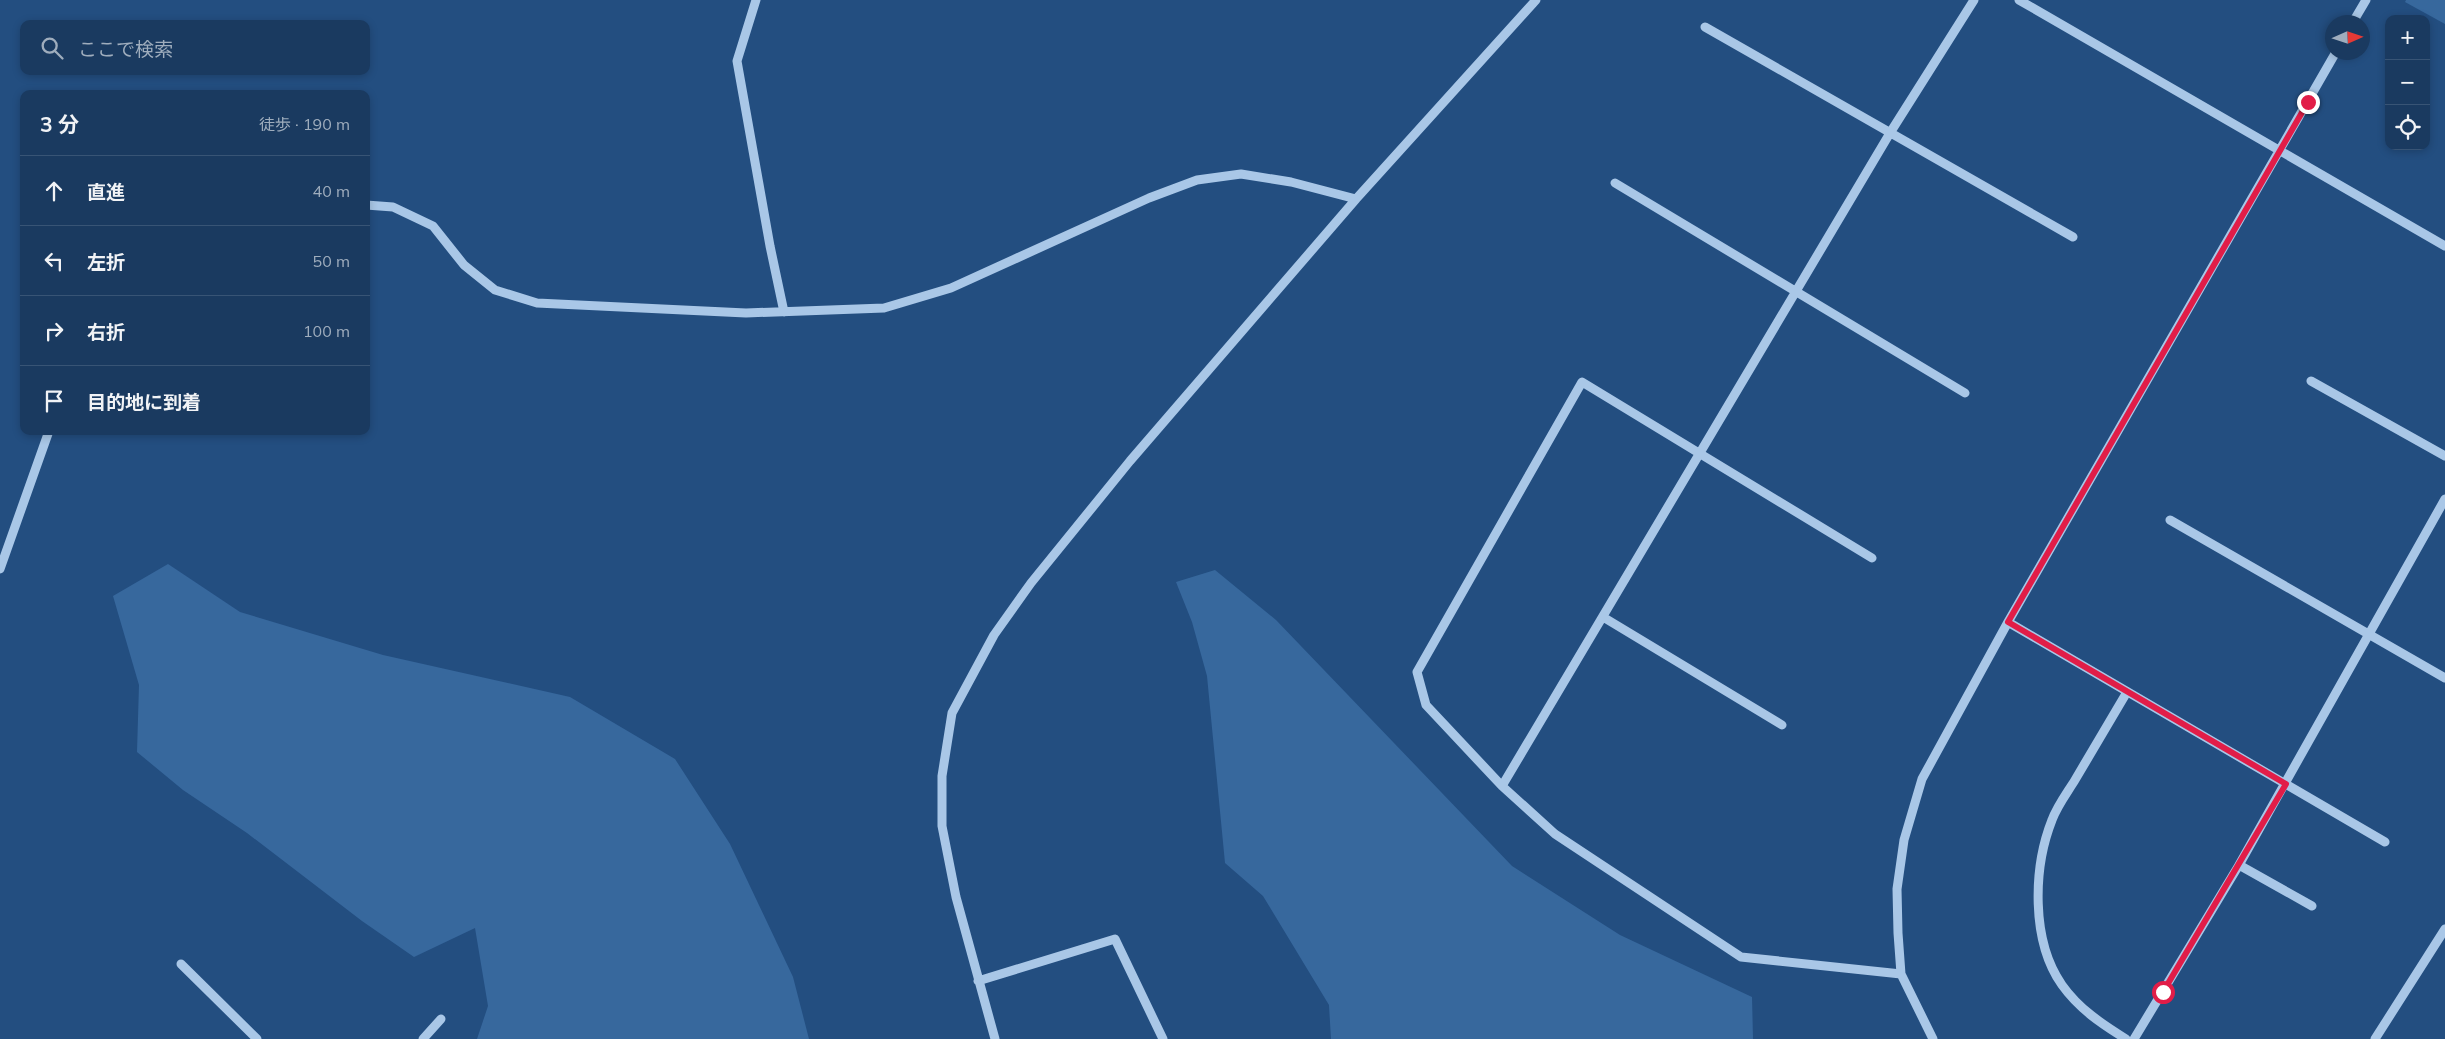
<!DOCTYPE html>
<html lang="ja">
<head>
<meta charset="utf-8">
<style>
	body { margin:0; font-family:Mulish,"Noto Sans JP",sans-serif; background:#274569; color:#f1f3f6 }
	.controls { position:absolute; right:15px; top:15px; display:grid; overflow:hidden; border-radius:10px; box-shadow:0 2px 8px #0003 }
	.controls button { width:45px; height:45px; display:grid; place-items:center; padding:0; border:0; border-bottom:1px solid #385475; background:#1a3a60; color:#f1f3f6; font:25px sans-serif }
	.compass { position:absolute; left:2325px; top:15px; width:45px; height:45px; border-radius:50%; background:#1a3a60; box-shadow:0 2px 8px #0003; rotate:87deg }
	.stop { position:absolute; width:15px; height:15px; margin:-11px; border:4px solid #e11d48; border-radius:50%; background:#fff }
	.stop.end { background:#e11d48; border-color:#fff; box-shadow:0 1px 5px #0008 }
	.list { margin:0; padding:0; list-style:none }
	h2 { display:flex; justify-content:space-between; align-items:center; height:65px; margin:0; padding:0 20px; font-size:21px }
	h2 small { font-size:16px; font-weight:400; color:#9fadbd }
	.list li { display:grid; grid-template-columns:32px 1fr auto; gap:15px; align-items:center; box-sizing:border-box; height:70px; padding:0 20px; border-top:1px solid #385475 }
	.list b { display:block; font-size:19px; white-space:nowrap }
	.list em { font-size:16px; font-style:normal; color:#9fadbd }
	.icon { flex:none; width:28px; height:28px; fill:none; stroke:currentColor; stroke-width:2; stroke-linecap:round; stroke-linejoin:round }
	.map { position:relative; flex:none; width:2445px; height:1039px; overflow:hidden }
	.search { position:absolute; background:#1a3a60; box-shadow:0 2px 8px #0003; left:20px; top:20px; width:350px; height:55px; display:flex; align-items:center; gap:12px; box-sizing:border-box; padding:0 18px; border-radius:10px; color:#9fadbd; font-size:19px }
	.panel { position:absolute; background:#1a3a60; box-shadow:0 2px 8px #0003; left:20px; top:90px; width:350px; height:345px; border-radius:10px }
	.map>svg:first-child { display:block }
</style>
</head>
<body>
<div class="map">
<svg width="2445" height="1039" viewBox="0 0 2445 1039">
	<rect width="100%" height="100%" fill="#234e80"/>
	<path fill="#37689d" d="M 2406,0 L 2445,0 L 2445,24 L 2405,2 Z
		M 168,564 L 240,612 L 383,655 L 570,697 L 675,759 L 730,844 L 793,977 L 809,1039 L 477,1039 L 488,1006 L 475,928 L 414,957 L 362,921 L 247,833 L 183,790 L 137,752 L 139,685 L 113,596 Z
		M 1215,570 L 1276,620 L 1512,866 L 1620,935 L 1752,997 L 1753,1039 L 1331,1039 L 1329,1005 L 1263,896 L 1225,863 L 1207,676 L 1192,622 L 1176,582 Z"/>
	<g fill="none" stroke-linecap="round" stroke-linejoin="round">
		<path stroke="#a9c7e7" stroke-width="9" d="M 756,0 L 737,61 L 770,246 L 784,312
			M 2019,0 L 2445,246
			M 2353,22 L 2366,0
			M 1705,27 L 2073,237
			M 1615,183 L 1965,393
			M 366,205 L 393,207 L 433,226 L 464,265 L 495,290 L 537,303 L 746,313 L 884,308 L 951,288 L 1149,198 L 1197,180 L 1241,174 L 1291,182 L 1356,199
			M 2311,381 L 2445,456
			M 2170,520 L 2445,678
			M 1872,558 L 1582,382 L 1417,672 L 1426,705 L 1502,786 L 1555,834 L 1741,957 L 1901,974
			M 0,569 L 49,431
			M 1603,617 L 1782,725
			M 2008,622 L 2385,842
			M 1502,786 L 1890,133 L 1974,0
			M 2239,865 L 2312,906
			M 181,964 L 257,1039
			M 978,981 L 1115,939 L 1163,1039
			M 423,1039 L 441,1019
			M 995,1039 L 956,897 L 942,826 L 942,776 L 952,713 L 994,635 L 1031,583 L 1130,461 L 1356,199 L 1536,0
			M 1933,1039 L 1901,974 L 1898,933 L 1897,889 L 1904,840 L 1922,779 L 2008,622 L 2336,52
			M 2126,1039 C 2102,1024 2079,1009 2062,985 C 2031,941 2033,868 2052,820 C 2057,806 2067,793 2075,780 C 2092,751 2110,721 2127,692
			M 2134,1039 L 2239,865 L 2445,499
			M 2375,1039 L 2445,929"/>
	</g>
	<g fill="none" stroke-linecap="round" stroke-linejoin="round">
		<path stroke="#e11d48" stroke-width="6" d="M 2163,992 L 2286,784 L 2008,622 L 2308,102"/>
	</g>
</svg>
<div class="controls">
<button>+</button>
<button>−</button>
<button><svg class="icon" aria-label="locate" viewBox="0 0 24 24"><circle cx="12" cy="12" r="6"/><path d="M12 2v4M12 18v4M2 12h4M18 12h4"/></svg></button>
</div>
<svg class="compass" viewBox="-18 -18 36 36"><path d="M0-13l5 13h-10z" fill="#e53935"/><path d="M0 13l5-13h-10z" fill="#9fadbd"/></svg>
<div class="stop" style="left:2163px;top:992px"></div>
<div class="stop end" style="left:2308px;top:102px"></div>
<div class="search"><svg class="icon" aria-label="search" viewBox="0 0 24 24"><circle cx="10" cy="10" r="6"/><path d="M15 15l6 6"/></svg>ここで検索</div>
<section class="panel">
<h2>3 分<small>徒歩 · 190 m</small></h2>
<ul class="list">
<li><svg class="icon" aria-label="ahead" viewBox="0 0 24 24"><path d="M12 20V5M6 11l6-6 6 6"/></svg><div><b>直進</b></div><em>40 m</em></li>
<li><svg class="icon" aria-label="left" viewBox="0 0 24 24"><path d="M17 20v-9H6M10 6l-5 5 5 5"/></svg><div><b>左折</b></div><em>50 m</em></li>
<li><svg class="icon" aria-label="right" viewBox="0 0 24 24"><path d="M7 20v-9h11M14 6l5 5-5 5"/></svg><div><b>右折</b></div><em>100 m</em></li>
<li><svg class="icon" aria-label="arrive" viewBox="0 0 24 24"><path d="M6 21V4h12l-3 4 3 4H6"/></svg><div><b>目的地に到着</b></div></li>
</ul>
</section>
</div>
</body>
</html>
